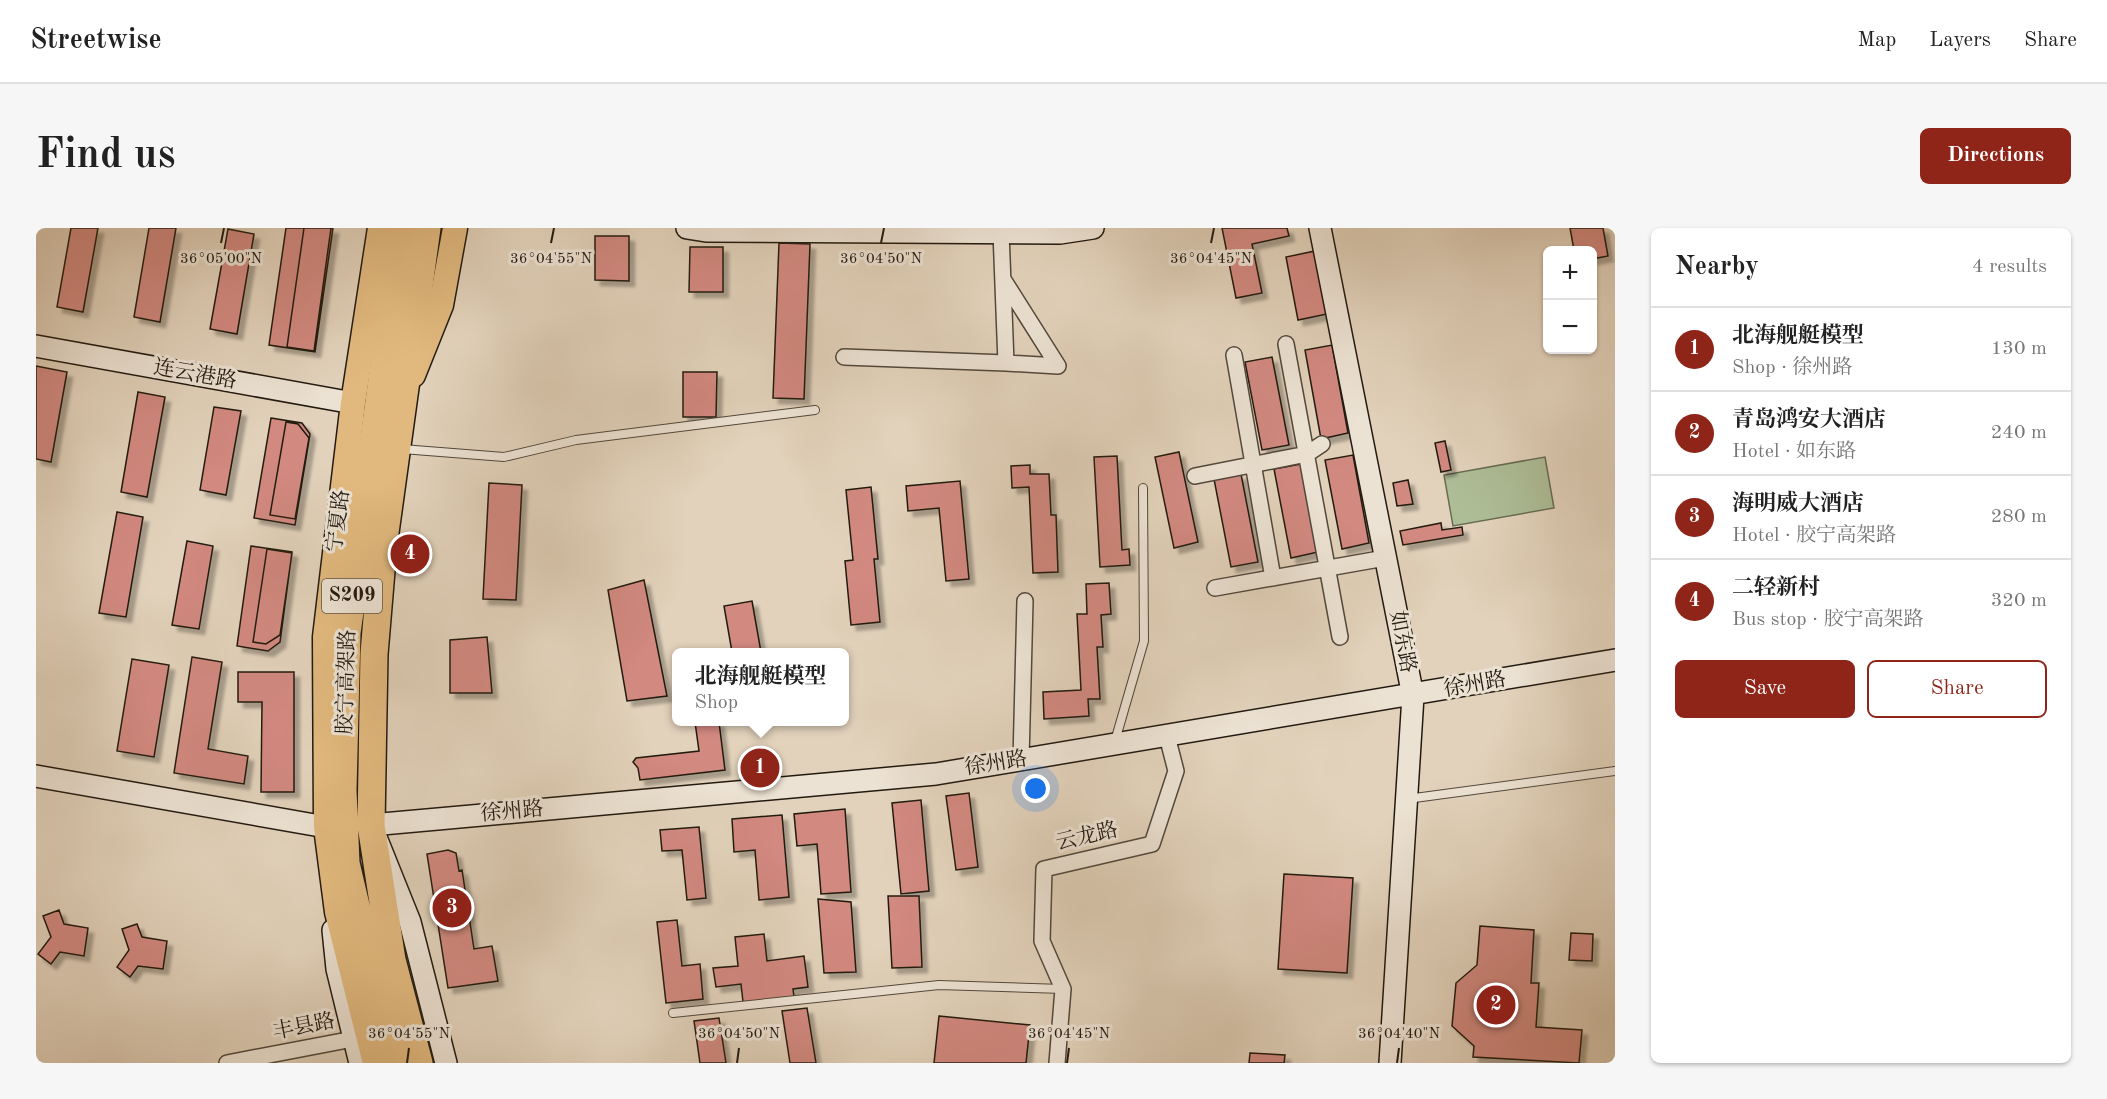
<!DOCTYPE html>
<html lang="en">
<head>
<meta charset="utf-8">
<style>
	body { margin:0; font-family:"Old Standard TT","Noto Serif SC",serif; background:#f6f6f6; color:#222 }
	.controls { position:absolute; right:18px; top:18px; display:grid; overflow:hidden; border-radius:9px; box-shadow:0 2px 4px #0004 }
	.controls button { width:54px; height:54px; display:grid; place-items:center; padding:0; border:0; border-bottom:2px solid #e0e0e0; background:#fff; color:#222; font:30px sans-serif }
	.you { position:absolute; left:1000px; top:561px; width:21px; height:21px; margin:-15px; border:4px solid #fff; border-radius:50%; background:#1a73e8; box-shadow:0 0 0 9px #1a73e833 }
	.badge { display:grid; place-items:center; width:39px; height:39px; border-radius:50%; background:#8f2418; color:#fff; font-size:20px; font-weight:700 }
	.pin { position:absolute; translate:-50% -50%; border:3px solid #fff; box-shadow:0 2px 6px #0006 }
	.popup { position:absolute; left:636px; top:420px; width:177px; height:78px; box-sizing:border-box; display:grid; place-content:center; border-radius:9px; background:#fff; filter:drop-shadow(0 2px 4px #0005); font-size:20px; white-space:nowrap; color:#767676 }
	.popup b { font-size:22px; color:#222 }
	.popup::after { content:''; position:absolute; left:50%; top:100%; margin-left:-12px; border:12px solid transparent; border-top-color:#fff }
	.list { margin:0; padding:0; list-style:none }
	h2 { display:flex; justify-content:space-between; align-items:center; height:78px; margin:0; padding:0 24px; font-size:26px }
	h2 small { font-size:20px; font-weight:400; color:#767676 }
	.list li { display:grid; grid-template-columns:39px 1fr auto; gap:18px; align-items:center; box-sizing:border-box; height:84px; padding:0 24px; border-top:2px solid #e0e0e0 }
	.list b { display:block; font-size:22px; white-space:nowrap }
	.list p { margin:0; font-size:20px; white-space:nowrap; color:#767676 }
	.list em { font-size:20px; font-style:normal; color:#767676 }
	.actions { display:flex; gap:12px; padding:18px 24px }
	.actions a { flex:1; padding:14px 0; border:2px solid #8f2418; border-radius:9px; text-align:center; font-size:21px; color:#8f2418 }
	.actions .main { background:#8f2418; color:#fff }
	.map { position:relative; flex:none; width:1579px; height:835px; overflow:hidden; border-radius:9px }
	header { display:flex; align-items:center; gap:36px; box-sizing:border-box; height:84px; padding:0 30px; background:#fff; border-bottom:2px solid #e0e0e0 }
	header strong { font-size:28px }
	nav { display:flex; gap:33px; margin-inline-start:auto; font-size:21px }
	.intro { display:flex; align-items:center; justify-content:space-between; box-sizing:border-box; height:144px; padding:0 36px }
	h1 { margin:0; font-size:42px }
	.button { padding:15px 27px; border-radius:9px; background:#8f2418; color:#fff; font-size:21px; font-weight:700 }
	main { display:flex; gap:36px; padding:0 36px }
	aside { flex:1; background:#fff; border-radius:9px; box-shadow:0 2px 4px #0004 }
	.map>svg:first-child { display:block }
</style>
</head>
<body>
<header>
<strong>Streetwise</strong>
<nav><a>Map</a><a>Layers</a><a>Share</a></nav>
</header>
<div class="intro"><h1>Find us</h1><a class="button">Directions</a></div>
<main>
<div class="map">
<svg width="1579" height="835" viewBox="0 0 1579 835">
	<defs>
		<filter id="shadow"><feDropShadow dx="5.5" dy="5.5" stdDeviation="1.5" flood-color="#0004"/></filter>
	</defs>
	<rect width="100%" height="100%" fill="#e2d2bb"/>
	<filter id="stains"><feTurbulence type="fractalNoise" baseFrequency=".00333" numOctaves="4"/><feColorMatrix values="0 0 0 0 .2 0 0 0 0 .09 0 0 0 0 .02 0 0 0 .5 -.17"/></filter>
	<radialGradient id="worn" r=".72"><stop offset=".6" stop-color="#630" stop-opacity="0"/><stop offset="1" stop-color="#630" stop-opacity=".3"/></radialGradient>
	<path fill="#adbd96" stroke="#686c54" stroke-width="1.5" d="M 1509,229 L 1518,280 L 1417,298 L 1408,247 Z"/>
	<path fill="#d28980" stroke="#221a11" stroke-width="1.5" filter="url(#shadow)" d="M 35,0 L 62,0 L 47,84 L 21,79 Z
		M 113,0 L 140,0 L 124,94 L 98,89 Z
		M 250,0 L 297,0 L 279,124 L 233,117 Z
		M 268,0 L 295,0 L 278,123 L 251,119 Z
		M 1186,0 L 1251,0 L 1253,8 L 1216,16 L 1226,65 L 1200,70 Z
		M 1534,0 L 1567,0 L 1572,28 L 1556,31 L 1556,22 L 1538,22 Z
		M 192,1 L 218,6 L 201,106 L 174,101 Z
		M 559,8 L 593,8 L 593,53 L 559,52 Z
		M 743,15 L 774,16 L 768,171 L 737,170 Z
		M 654,19 L 687,19 L 687,64 L 653,64 Z
		M 1279,23 L 1291,86 L 1262,92 L 1250,29 Z
		M 1296,117 L 1312,205 L 1285,211 L 1269,122 Z
		M 1236,129 L 1253,217 L 1226,222 L 1209,134 Z
		M 0,138 L 31,144 L 15,234 L 0,231 Z
		M 647,144 L 681,144 L 680,189 L 647,189 Z
		M 102,164 L 129,169 L 111,269 L 85,264 Z
		M 178,179 L 205,183 L 190,267 L 164,262 Z
		M 235,190 L 266,195 L 274,206 L 259,297 L 218,290 Z
		M 250,194 L 262,196 L 273,210 L 259,291 L 234,287 Z
		M 1409,213 L 1415,242 L 1405,244 L 1399,215 Z
		M 1143,224 L 1162,314 L 1138,320 L 1119,229 Z
		M 1317,227 L 1333,315 L 1306,321 L 1289,232 Z
		M 1081,228 L 1086,322 L 1093,321 L 1094,337 L 1064,339 L 1058,229 Z
		M 1265,236 L 1282,324 L 1255,330 L 1238,241 Z
		M 994,237 L 994,246 L 1013,246 L 1015,287 L 1020,287 L 1022,344 L 997,345 L 993,259 L 976,260 L 975,238 Z
		M 1205,246 L 1222,334 L 1195,339 L 1178,251 Z
		M 1372,252 L 1377,276 L 1361,278 L 1357,255 Z
		M 924,253 L 933,351 L 910,353 L 903,280 L 872,283 L 870,258 Z
		M 453,255 L 486,257 L 480,372 L 447,371 Z
		M 835,259 L 842,331 L 838,331 L 844,394 L 815,397 L 809,333 L 817,332 L 810,262 Z
		M 81,284 L 107,289 L 90,389 L 63,385 Z
		M 1405,295 L 1406,302 L 1426,299 L 1427,307 L 1367,317 L 1364,303 Z
		M 151,313 L 177,318 L 163,401 L 136,397 Z
		M 215,318 L 256,324 L 244,414 L 232,423 L 201,418 Z
		M 231,321 L 256,325 L 244,407 L 230,416 L 217,414 Z
		M 608,352 L 631,468 L 591,473 L 572,362 Z
		M 1073,355 L 1075,386 L 1065,387 L 1067,419 L 1061,419 L 1064,471 L 1052,471 L 1053,488 L 1008,491 L 1007,464 L 1045,462 L 1041,386 L 1051,386 L 1050,356 Z
		M 716,373 L 725,424 L 696,424 L 688,378 Z
		M 451,409 L 456,465 L 414,465 L 414,412 Z
		M 156,429 L 186,434 L 172,521 L 212,528 L 208,556 L 138,545 Z
		M 96,431 L 133,437 L 118,529 L 81,523 Z
		M 202,444 L 258,444 L 258,564 L 225,564 L 226,474 L 202,474 Z
		M 659,494 L 683,494 L 689,542 L 604,552 L 602,540 L 597,534 L 600,530 L 663,523 Z
		M 933,565 L 942,639 L 920,642 L 910,568 Z
		M 885,572 L 893,663 L 865,666 L 856,575 Z
		M 809,581 L 815,664 L 785,666 L 781,616 L 761,618 L 758,586 Z
		M 746,587 L 753,669 L 723,672 L 719,622 L 698,624 L 696,591 Z
		M 663,599 L 670,670 L 651,672 L 646,622 L 626,623 L 624,602 Z
		M 412,622 L 420,625 L 423,643 L 426,642 L 438,721 L 456,718 L 462,753 L 412,760 L 391,626 Z
		M 1248,646 L 1317,650 L 1311,745 L 1242,741 Z
		M 852,668 L 883,668 L 886,739 L 856,740 Z
		M 782,671 L 815,674 L 820,744 L 788,745 Z
		M 23,682 L 28,696 L 52,700 L 48,728 L 24,724 L 15,736 L 2,726 L 15,709 L 7,688 Z
		M 641,692 L 646,738 L 664,736 L 667,771 L 630,775 L 621,694 Z
		M 101,696 L 106,709 L 131,713 L 127,741 L 102,738 L 94,749 L 81,739 L 93,722 L 86,701 Z
		M 1444,698 L 1498,702 L 1495,755 L 1503,755 L 1500,799 L 1546,802 L 1543,835 L 1437,829 L 1438,818 L 1416,798 L 1420,755 L 1441,737 Z
		M 1535,705 L 1557,706 L 1556,733 L 1533,732 Z
		M 728,706 L 731,733 L 768,728 L 772,759 L 757,761 L 758,769 L 707,774 L 705,756 L 680,759 L 677,740 L 702,738 L 699,709 Z
		M 771,780 L 780,835 L 754,835 L 746,783 Z
		M 903,788 L 994,797 L 990,835 L 898,835 Z
		M 683,790 L 690,835 L 664,835 L 658,793 Z
		M 1214,825 L 1249,827 L 1248,835 L 1213,835 Z"/>
	<g fill="none" stroke-linecap="round" stroke-linejoin="round">
		<defs>
			<path id="lane" d="M 366,221 L 468,229 L 540,212 L 779,182
				M 1079,513 L 1108,413 L 1107,260
				M 1371,571 L 1579,543
				M 637,785 L 903,757 L 1027,761"/>
			<path id="street" d="M 965,4 L 970,135 L 1022,138 L 967,51
				M 1250,116 L 1304,409
				M 1198,127 L 1237,350
				M 808,129 L 970,135
				M 1159,248 L 1271,226 L 1286,216
				M 1179,360 L 1349,330
				M 985,532 L 989,373
				M 191,835 L 317,811
				M 1021,835 L 1027,761 L 1006,713 L 1008,641 L 1116,616 L 1140,543 L 1131,508"/>
			<path id="secondary" d="M 651,0 L 670,3 L 1024,5 L 1057,0
				M 1284,0 L 1377,468 L 1354,835
				M 0,118 L 317,175
				M 0,548 L 290,599
				M 297,702 L 301,741 L 324,835
				M 410,835 L 374,694 L 335,597 L 900,546 L 1579,432"/>
			<path id="primary" d="M 377,147 L 405,77 L 419,0
				M 339,835 L 301,684 L 290,599 L 289,409 L 317,175 L 344,0"/>
			<path id="highway" d="M 357,835 L 310,635 L 307,562 L 311,405 L 367,0
				M 383,835 L 356,732 L 335,597 L 338,426 L 347,319 L 391,0"/>
		</defs>
		<use href="#lane" stroke="#52483c" stroke-width="10"/>
		<use href="#street" stroke="#52483c" stroke-width="18"/>
		<use href="#secondary" stroke="#221a11" stroke-width="24"/>
		<use href="#primary" stroke="#221a11" stroke-width="27"/>
		<use href="#highway" stroke="#221a11" stroke-width="30"/>
		<use href="#lane" stroke="#ece2d3" stroke-width="8"/>
		<use href="#street" stroke="#ece2d3" stroke-width="15"/>
		<use href="#secondary" stroke="#ece2d3" stroke-width="21"/>
		<use href="#primary" stroke="#e1b97e" stroke-width="24"/>
		<use href="#highway" stroke="#e1b97e" stroke-width="27"/>
	</g>
	<path fill="none" stroke="#221a11" stroke-width="2" d="M 185,15 L 188,0M 515,15 L 518,0M 845,15 L 848,0M 1175,15 L 1178,0M 371,835 L 373,820M 701,835 L 703,820M 1031,835 L 1033,820M 1361,835 L 1363,820"/>
	<g text-anchor="middle" dominant-baseline="central" stroke-width="6" stroke-linejoin="round" paint-order="stroke">
		<rect fill="#ece2d3" stroke="#5f564b" stroke-width="1.5" x="286" y="351" width="60" height="34" rx="4.5"/>
		<g font-size="20" font-weight="bold" fill="#221a11">
			<text x="316" y="368">S209</text>
		</g>
		<g font-size="21" fill="#221a11" stroke="#ece2d3">
			<text transform="translate(159 147) rotate(10)">连云港路</text>
			<text transform="translate(303 293) rotate(-83)">宁夏路</text>
			<text transform="translate(1366 414) rotate(79)">如东路</text>
			<text transform="translate(311 454) rotate(-88)">胶宁高架路</text>
			<text transform="translate(1439 457) rotate(-10)">徐州路</text>
			<text transform="translate(960 536) rotate(-9)">徐州路</text>
			<text transform="translate(476 584) rotate(-5)">徐州路</text>
			<text transform="translate(1051 609) rotate(-13)">云龙路</text>
			<text transform="translate(268 799) rotate(-11)">丰县路</text>
		</g>
	</g>
	<g font-size="15" text-anchor="middle" fill="#221a11" stroke="#ece2d3" stroke-width="6" stroke-linejoin="round" paint-order="stroke">
		<text x="185" y="35">36°05'00"N</text>
		<text x="515" y="35">36°04'55"N</text>
		<text x="845" y="35">36°04'50"N</text>
		<text x="1175" y="35">36°04'45"N</text>
		<text x="373" y="810">36°04'55"N</text>
		<text x="703" y="810">36°04'50"N</text>
		<text x="1033" y="810">36°04'45"N</text>
		<text x="1363" y="810">36°04'40"N</text>
	</g>
	<rect width="100%" height="100%" filter="url(#stains)"/>
	<rect width="100%" height="100%" fill="url(#worn)"/>
</svg>
<div class="controls">
<button>+</button>
<button>−</button>
</div>
<div class="you"></div>
<div class="pin badge" style="left:724px;top:540px">1</div>
<div class="popup"><b>北海舰艇模型</b>Shop</div>
<div class="pin badge" style="left:1460px;top:777px">2</div>
<div class="pin badge" style="left:416px;top:680px">3</div>
<div class="pin badge" style="left:374px;top:326px">4</div>
</div>
<aside>
<h2>Nearby<small>4 results</small></h2>
<ul class="list">
<li><span class="badge">1</span><div><b>北海舰艇模型</b><p>Shop · 徐州路</p></div><em>130 m</em></li>
<li><span class="badge">2</span><div><b>青岛鸿安大酒店</b><p>Hotel · 如东路</p></div><em>240 m</em></li>
<li><span class="badge">3</span><div><b>海明威大酒店</b><p>Hotel · 胶宁高架路</p></div><em>280 m</em></li>
<li><span class="badge">4</span><div><b>二轻新村</b><p>Bus stop · 胶宁高架路</p></div><em>320 m</em></li>
</ul>
<div class="actions"><a class="main">Save</a><a>Share</a></div>
</aside>
</main>
</body>
</html>
